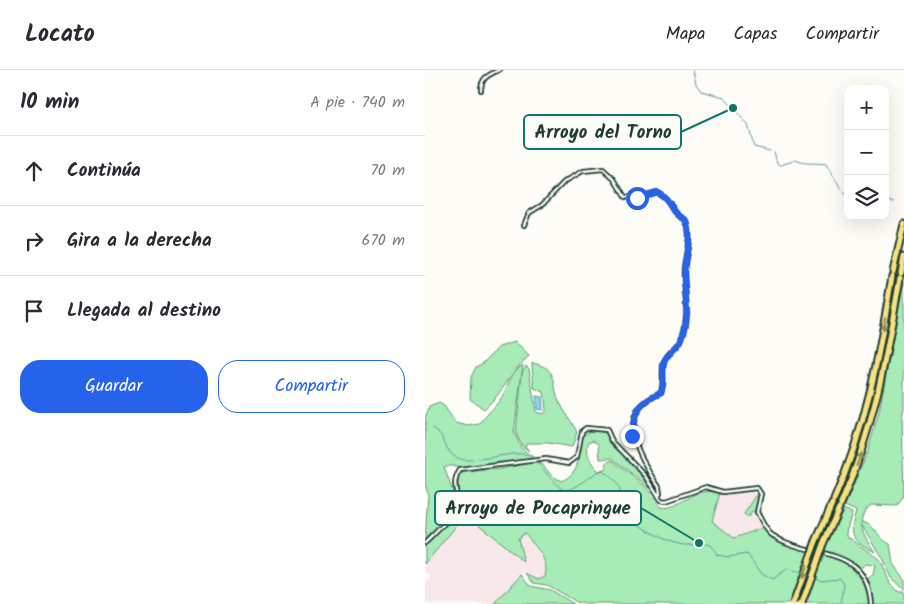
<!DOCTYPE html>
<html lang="es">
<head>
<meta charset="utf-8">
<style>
	body { margin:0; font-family:Kalam,sans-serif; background:#f2f2f3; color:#2b2b33 }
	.controls { position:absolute; right:15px; top:15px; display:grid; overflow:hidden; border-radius:10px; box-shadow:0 5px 20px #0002 }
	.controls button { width:45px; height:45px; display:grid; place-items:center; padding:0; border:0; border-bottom:1px solid #e1e1e2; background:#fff; color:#2b2b33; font:25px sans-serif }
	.stop { position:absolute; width:15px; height:15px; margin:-11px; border:4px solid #2563eb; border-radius:50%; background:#fff }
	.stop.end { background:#2563eb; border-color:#fff; box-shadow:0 1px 5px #0008 }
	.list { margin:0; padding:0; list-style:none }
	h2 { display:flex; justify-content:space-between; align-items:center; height:65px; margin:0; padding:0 20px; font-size:21px }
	h2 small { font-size:16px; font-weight:400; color:#7c7c81 }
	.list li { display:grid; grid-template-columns:32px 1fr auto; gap:15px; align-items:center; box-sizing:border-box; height:70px; padding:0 20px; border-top:1px solid #e1e1e2 }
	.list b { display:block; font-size:19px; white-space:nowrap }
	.list em { font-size:16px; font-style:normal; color:#7c7c81 }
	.actions { display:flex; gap:10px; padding:15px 20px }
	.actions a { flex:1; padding:11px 0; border:1px solid #2563eb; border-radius:20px; text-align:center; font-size:18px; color:#2563eb }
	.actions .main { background:#2563eb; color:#fff }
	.icon { flex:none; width:28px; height:28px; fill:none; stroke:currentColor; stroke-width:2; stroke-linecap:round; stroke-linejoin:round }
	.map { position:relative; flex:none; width:479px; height:534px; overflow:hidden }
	header { display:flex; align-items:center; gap:30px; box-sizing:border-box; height:70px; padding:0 25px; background:#fff; border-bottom:1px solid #e1e1e2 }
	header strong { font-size:24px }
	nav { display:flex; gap:28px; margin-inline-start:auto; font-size:18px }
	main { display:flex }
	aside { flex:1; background:#fff }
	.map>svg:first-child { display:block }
</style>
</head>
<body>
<header>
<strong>Locato</strong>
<nav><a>Mapa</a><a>Capas</a><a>Compartir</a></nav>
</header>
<main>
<aside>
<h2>10 min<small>A pie · 740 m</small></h2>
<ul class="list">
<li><svg class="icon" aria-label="ahead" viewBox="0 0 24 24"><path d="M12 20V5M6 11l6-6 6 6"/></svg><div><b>Continúa</b></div><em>70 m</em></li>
<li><svg class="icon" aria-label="right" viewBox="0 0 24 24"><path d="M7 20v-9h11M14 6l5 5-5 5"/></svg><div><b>Gira a la derecha</b></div><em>670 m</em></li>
<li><svg class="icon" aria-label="arrive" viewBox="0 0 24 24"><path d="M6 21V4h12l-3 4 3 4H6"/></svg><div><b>Llegada al destino</b></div></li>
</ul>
<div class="actions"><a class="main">Guardar</a><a>Compartir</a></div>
</aside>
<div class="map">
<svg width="479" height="534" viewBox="0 0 479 534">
	<rect width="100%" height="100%" fill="#fdfcf7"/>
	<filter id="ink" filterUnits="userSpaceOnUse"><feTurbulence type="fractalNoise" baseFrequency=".02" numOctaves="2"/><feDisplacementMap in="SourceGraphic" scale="10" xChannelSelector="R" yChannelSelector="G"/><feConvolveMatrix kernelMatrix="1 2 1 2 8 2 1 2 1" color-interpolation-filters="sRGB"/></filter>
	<g filter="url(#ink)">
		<path fill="#f8e8ec" d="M 326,420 L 333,423 L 319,444 L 330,442 L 338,458 L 310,468 L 287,451 L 295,423 Z
			M 41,444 L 99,492 L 93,468 L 99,463 L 120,490 L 122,499 L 120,506 L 114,510 L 104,502 L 97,504 L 70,534 L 0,534 L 0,514 L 6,507 L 0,501 L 0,494 Z"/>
		<path fill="#a7ebb6" stroke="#639475" d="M 479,211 L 479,338 L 477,347 L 479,426 L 472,436 L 446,435 C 428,449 439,467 450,482 C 428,471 423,466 431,441 L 420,436 L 443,380 L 454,342 Z
			M 90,272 L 104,286 C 83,304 80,321 59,339 L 45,329 L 46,307 L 51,297 L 58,293 L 74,277 Z
			M 107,293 C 135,298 126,314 134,331 C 139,342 147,352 152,362 L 147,377 L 123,373 L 102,373 L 100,376 L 104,381 L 97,376 L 91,363 L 97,302 L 101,296 L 104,299 L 111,342 L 118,344 L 121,340 L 119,322 L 109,318 Z
			M 98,295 L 89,362 L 96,378 L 110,389 C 86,393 62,397 38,398 C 30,398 27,394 19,397 L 30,428 L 29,438 L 0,469 L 3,425 L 0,413 L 0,348 L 4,337 L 14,333 L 19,336 L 31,353 L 43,356 L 55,354 C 62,343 72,336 78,325 C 83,316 87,300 98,295 Z
			M 166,361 L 180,362 L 186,374 L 205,390 L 225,418 L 187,388 L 175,389 L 174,374 L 168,370 L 163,373 C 161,384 165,393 174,401 L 180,400 L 182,393 L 187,390 L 221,417 L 236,437 C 256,441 266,415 295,423 L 287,451 L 309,468 L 338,458 C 373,495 436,470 444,534 L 160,534 L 151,532 L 122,515 L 109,513 L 102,503 L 114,509 L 120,506 C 125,489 109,476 100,463 L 93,468 L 99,492 L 41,444 L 0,494 L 0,476 C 8,468 33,446 34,437 C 36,425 31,416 34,405 L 39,402 L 75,399 L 111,392 L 118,395 L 126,405 L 136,411 C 155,404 155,383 156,366 Z
			M 333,423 L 334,427 L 330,442 L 327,442 L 323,447 L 319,444 Z
			M 419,439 L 427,443 L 421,461 L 423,467 L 454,489 L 465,513 L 474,522 L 479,522 L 479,534 L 448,534 L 447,524 L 442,509 L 448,505 L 450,495 L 440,494 L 435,499 L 420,488 L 398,482 Z
			M 437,452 C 451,455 453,469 465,474 L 468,494 L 479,509 L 479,520 L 466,508 L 457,488 L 436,454 Z
			M 97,504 L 106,516 L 125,520 L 148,534 L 70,534 Z"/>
		<path fill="#8ad3eb" stroke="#5f97a2" d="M 111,326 L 117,327 L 118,340 L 112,339 Z"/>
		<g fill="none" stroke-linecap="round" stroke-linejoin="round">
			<path stroke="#5f97a2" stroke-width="1" d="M 268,0 L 271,14 L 276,21 L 299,27 L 323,55 L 329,77 L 345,81
				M 349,82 L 352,93 L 356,95 L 371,90 C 379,95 391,92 401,94 L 417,120
				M 419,123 L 423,125
				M 460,131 L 469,132
				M 8,358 C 22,365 18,384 35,389 C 54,394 96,376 108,388
				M 112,393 C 140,422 134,431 172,402 L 177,401 C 200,414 194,429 206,448 C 209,452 229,464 235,467 C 242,471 256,476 264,475 C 279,474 285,470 292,485 L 303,487 L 322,484 L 336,504 L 347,510 L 362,499 L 377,504
				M 388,507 L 396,510 L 415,508 L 419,515 L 416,534"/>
			<defs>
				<path id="street" d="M 56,20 C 56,8 63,5 74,0
					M 99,155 L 104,143 L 117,135 L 139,112 L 158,101 L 178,99 L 189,109 L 200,127 L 212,128 L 232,122 C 248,130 243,141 261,150 C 269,168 259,184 259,203 C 259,227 266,242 257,268 C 253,279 242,282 239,292 C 236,302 240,310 236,323 C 188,343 212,383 234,416 L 235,423 L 233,425
					M 0,473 C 8,465 27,448 31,438 C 36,423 24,416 35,400 L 121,389 L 144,393 L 152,387 L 157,361 L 161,358 L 182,360 L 187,371 L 221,406 L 236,430 L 241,431 L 281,417 L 298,422 L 332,418 L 336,424 L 332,442 C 336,449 340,460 347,465 C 384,490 442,473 446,534"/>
				<path id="highway" d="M 468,202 L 479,154
					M 476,203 L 479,187
					M 409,430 C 442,355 454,286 467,206
					M 416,434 C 449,358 461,288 475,208
					M 391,471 L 407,434
					M 398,474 L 414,438"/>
			</defs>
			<use href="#street" stroke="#1f3d34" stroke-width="6"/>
			<use href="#highway" stroke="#1f3d34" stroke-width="9"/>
			<use href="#street" stroke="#fdfcf7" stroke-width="2.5"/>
			<use href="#highway" stroke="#f9e181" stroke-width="5"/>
			<defs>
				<path id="highway-bridge" d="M 368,534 L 391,471
					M 377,534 L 398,474"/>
			</defs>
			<use href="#highway-bridge" stroke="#1f3d34" stroke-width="9" stroke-linecap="butt"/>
			<use href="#highway-bridge" stroke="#f9e181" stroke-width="5"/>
		</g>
		<defs><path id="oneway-solid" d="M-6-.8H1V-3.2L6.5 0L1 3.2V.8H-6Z" transform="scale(1.25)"/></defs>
		<g fill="#8c8f5a">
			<use href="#oneway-solid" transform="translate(459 254) rotate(99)"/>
			<use href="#oneway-solid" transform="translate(434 389) rotate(-69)"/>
			<use href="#oneway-solid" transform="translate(379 502) rotate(109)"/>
		</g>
	</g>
	<g fill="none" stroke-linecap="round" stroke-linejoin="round" filter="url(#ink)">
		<path stroke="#2563eb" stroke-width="6" d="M 207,366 C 209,341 213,333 236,323 C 241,310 236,303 239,292 C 242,283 253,279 257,268 C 266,242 259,227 259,203 C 259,184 269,168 261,150 C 243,141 248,130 232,122 L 212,128"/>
	</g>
	<path fill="none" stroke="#0f766e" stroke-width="2" d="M308 38L256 62M274 473L216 438"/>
	<g fill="#0f766e" stroke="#fdfcf7" stroke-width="2">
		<circle cx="308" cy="38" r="5"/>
		<circle cx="274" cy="473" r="5"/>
	</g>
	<g fill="#fdfcf7" stroke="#0f766e" stroke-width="2">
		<rect x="99" y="45" width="157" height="34" rx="5"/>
		<rect x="10" y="421" width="206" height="34" rx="5"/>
	</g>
	<g font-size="19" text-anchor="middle" font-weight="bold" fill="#1f3d34">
		<text x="178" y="68">Arroyo del Torno</text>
		<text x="113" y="444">Arroyo de Pocapringue</text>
	</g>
</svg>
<div class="controls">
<button>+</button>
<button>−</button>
<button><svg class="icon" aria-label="layers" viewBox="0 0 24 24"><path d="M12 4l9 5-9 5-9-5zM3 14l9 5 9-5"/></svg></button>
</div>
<div class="stop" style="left:212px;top:128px"></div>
<div class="stop end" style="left:207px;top:366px"></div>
</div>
</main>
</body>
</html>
